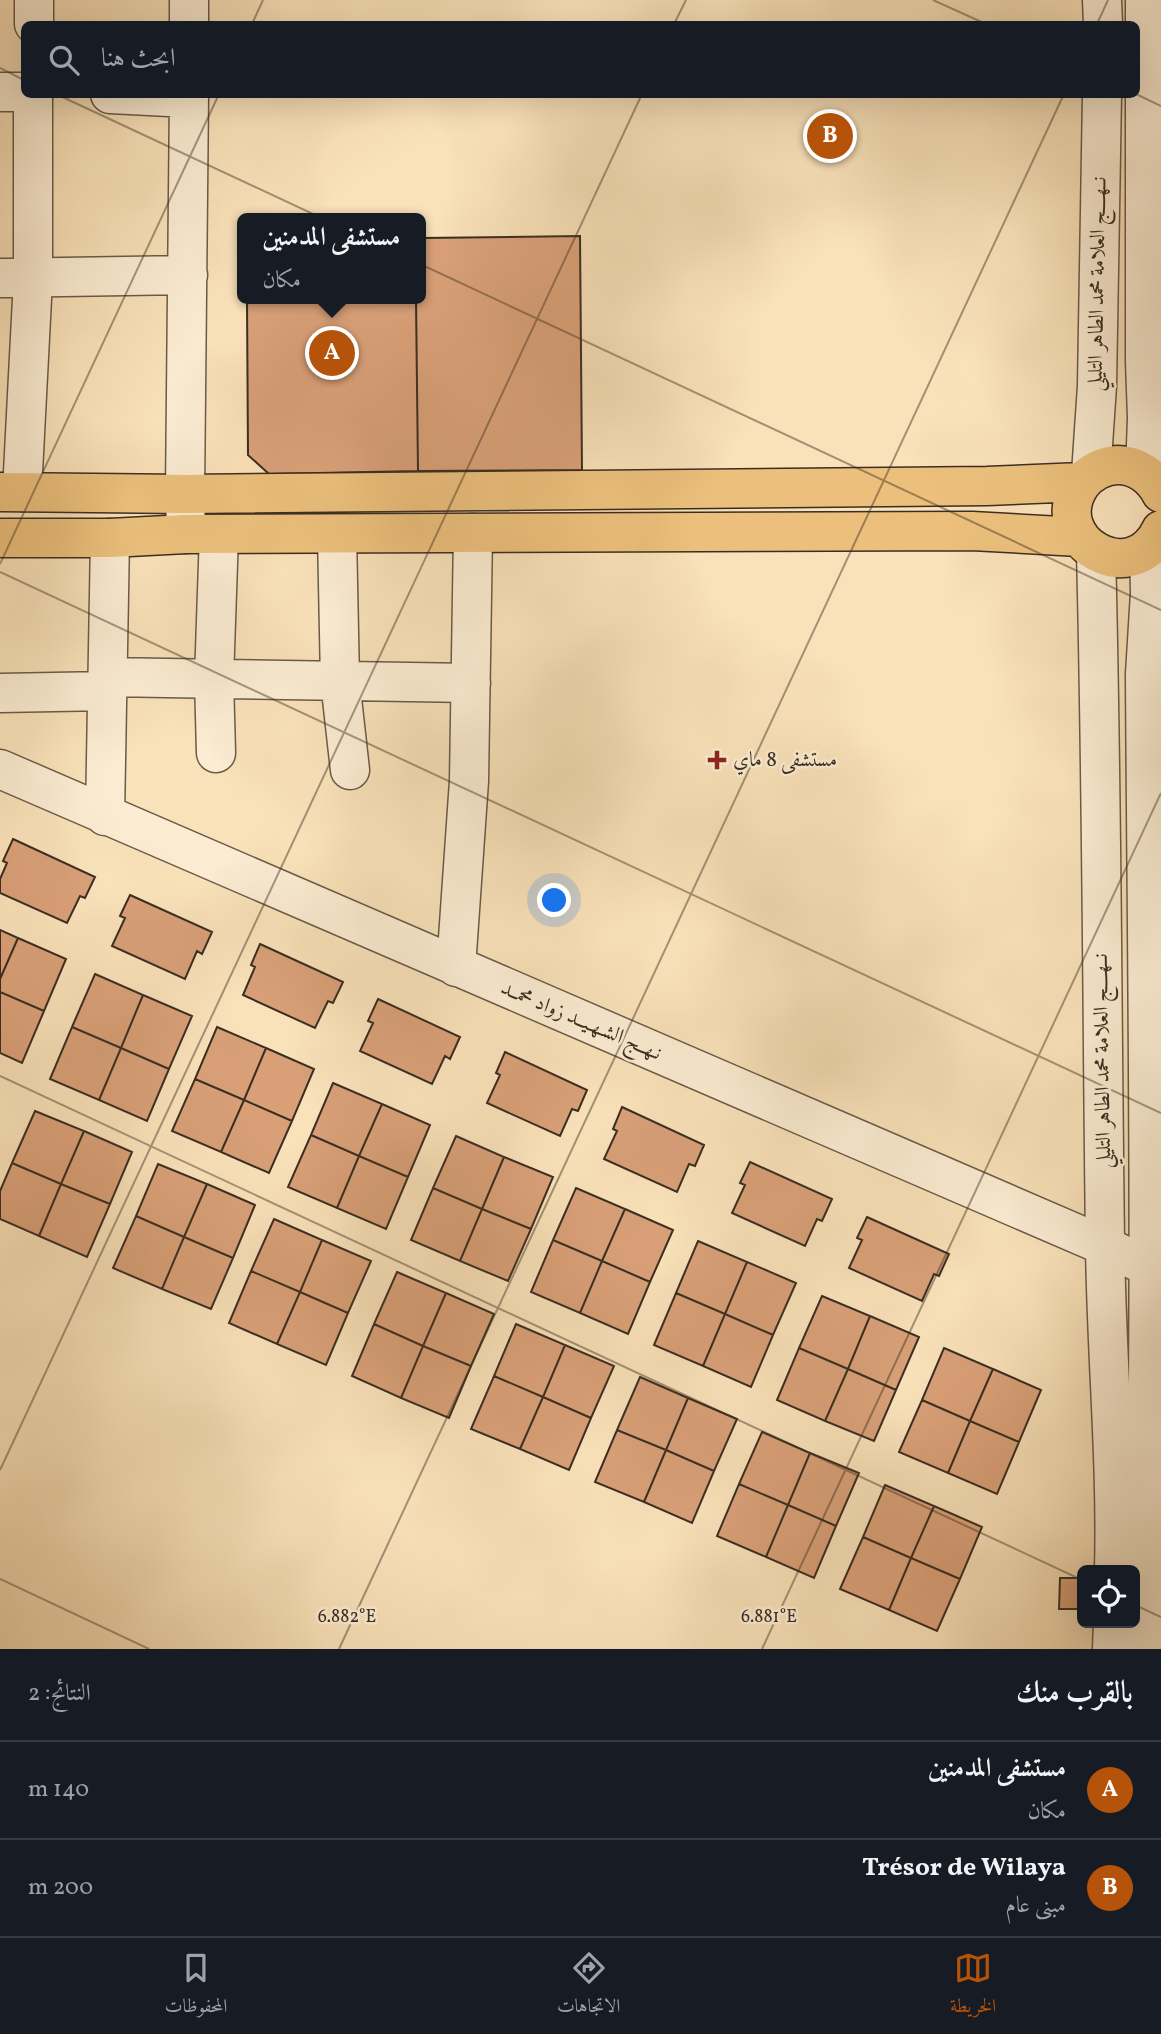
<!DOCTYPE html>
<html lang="ar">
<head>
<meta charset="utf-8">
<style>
	body { margin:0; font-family:Vollkorn,Amiri,serif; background:#242831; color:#f1f3f6; direction:rtl }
	.controls { position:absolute; right:21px; bottom:21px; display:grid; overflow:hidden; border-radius:10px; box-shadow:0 7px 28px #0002 }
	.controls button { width:63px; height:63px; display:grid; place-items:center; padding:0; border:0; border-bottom:2px solid #363941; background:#171b24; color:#f1f3f6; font:35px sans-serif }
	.you { position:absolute; left:555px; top:901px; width:24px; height:24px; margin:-18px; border:5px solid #fff; border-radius:50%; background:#1a73e8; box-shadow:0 0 0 10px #1a73e833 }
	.badge { display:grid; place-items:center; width:46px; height:46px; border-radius:50%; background:#b45309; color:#fff; font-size:23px; font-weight:700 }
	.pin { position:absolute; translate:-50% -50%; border:4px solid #fff; box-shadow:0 2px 7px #0006 }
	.popup { position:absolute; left:237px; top:213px; width:189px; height:91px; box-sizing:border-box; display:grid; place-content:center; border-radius:10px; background:#171b24; filter:drop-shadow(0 2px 5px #0005); font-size:23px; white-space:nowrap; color:#9ea1a6 }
	.popup b { font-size:26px; color:#f1f3f6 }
	.popup::after { content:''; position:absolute; left:50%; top:100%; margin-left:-14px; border:14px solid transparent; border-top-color:#171b24 }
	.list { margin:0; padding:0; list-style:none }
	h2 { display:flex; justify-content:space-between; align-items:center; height:91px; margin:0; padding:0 28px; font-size:30px }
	h2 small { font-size:23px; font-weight:400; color:#9ea1a6 }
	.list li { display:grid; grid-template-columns:46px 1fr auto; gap:21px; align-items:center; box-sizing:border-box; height:98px; padding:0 28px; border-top:2px solid #363941 }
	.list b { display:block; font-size:26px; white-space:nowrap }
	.list p { margin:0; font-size:23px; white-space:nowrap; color:#9ea1a6 }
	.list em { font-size:23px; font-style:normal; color:#9ea1a6 }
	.icon { flex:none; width:38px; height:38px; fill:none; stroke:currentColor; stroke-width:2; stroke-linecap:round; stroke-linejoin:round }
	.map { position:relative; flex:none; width:1161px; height:1649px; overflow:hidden; direction:ltr }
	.search { position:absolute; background:#171b24; box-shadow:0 7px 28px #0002; left:21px; right:21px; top:21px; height:77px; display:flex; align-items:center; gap:18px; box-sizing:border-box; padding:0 24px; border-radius:10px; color:#9ea1a6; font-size:26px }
	.sheet { height:287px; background:#171b24 }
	nav { display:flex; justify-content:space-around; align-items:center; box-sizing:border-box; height:98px; border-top:2px solid #363941; background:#171b24; font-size:19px; color:#9ea1a6 }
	nav a { display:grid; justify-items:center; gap:4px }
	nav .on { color:#b45309 }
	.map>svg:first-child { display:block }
</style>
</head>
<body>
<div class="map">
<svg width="1161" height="1649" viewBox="0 0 1161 1649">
	<rect width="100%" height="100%" fill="#f9e1b9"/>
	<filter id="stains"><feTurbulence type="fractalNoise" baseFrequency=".00286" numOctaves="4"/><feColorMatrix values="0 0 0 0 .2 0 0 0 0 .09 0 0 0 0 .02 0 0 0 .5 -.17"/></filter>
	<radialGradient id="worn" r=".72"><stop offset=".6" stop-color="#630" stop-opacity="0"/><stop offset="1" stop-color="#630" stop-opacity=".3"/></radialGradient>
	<path fill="#d9a078" stroke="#3a2e22" stroke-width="2" d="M 580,236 L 582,470 L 418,471 L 416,299 L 421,299 L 421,238 Z
		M 247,299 L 416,299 L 418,471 L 269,474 L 248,455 Z
		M 13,839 L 95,877 L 85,898 L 80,896 L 67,923 L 0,893 L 0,879 L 7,863 L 3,861 Z
		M 130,895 L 212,932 L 202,954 L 197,951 L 185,979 L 112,946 L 125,918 L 120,916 Z
		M 0,930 L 18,938 L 0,979 Z
		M 18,938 L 66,959 L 44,1011 L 0,992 L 0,979 Z
		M 260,944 L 343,982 L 333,1003 L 328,1001 L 315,1028 L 243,995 L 255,967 L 251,965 Z
		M 95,974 L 143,995 L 121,1048 L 72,1027 Z
		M 0,992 L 44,1011 L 22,1063 L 0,1053 Z
		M 143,995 L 192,1016 L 169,1069 L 121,1048 Z
		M 378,999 L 460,1037 L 450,1059 L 445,1056 L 432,1084 L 360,1051 L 373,1023 L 368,1021 Z
		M 72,1027 L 121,1048 L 99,1100 L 50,1079 Z
		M 217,1027 L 266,1048 L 244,1100 L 195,1079 Z
		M 121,1048 L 169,1069 L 147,1121 L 99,1100 Z
		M 266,1048 L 314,1069 L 292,1121 L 244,1100 Z
		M 505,1052 L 587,1090 L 578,1111 L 572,1109 L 560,1136 L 487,1103 L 500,1075 L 496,1073 Z
		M 195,1079 L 244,1100 L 221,1152 L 172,1131 Z
		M 333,1083 L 382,1104 L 359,1156 L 311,1135 Z
		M 244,1100 L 292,1121 L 269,1173 L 221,1152 Z
		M 382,1104 L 430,1125 L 408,1177 L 359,1156 Z
		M 622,1107 L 704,1145 L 695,1166 L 689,1164 L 677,1192 L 604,1159 L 617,1131 L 613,1129 Z
		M 35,1111 L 84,1131 L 61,1184 L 12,1163 Z
		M 84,1131 L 132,1152 L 110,1204 L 61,1184 Z
		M 311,1135 L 359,1156 L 337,1208 L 288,1187 Z
		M 456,1136 L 504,1157 L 482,1209 L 433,1188 Z
		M 359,1156 L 408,1177 L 386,1229 L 337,1208 Z
		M 504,1157 L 553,1177 L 531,1229 L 482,1209 Z
		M 750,1162 L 832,1199 L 822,1221 L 817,1219 L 805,1246 L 732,1213 L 745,1185 L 740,1183 Z
		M 12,1163 L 61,1184 L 39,1236 L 0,1219 L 0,1191 Z
		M 158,1164 L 207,1184 L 184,1237 L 136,1216 Z
		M 61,1184 L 110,1204 L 87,1257 L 39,1236 Z
		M 207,1184 L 255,1205 L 233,1258 L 184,1237 Z
		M 433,1188 L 482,1209 L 460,1261 L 411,1240 Z
		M 576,1188 L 625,1209 L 602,1261 L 553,1240 Z
		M 482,1209 L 531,1229 L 508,1281 L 460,1261 Z
		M 625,1209 L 673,1230 L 650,1282 L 602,1261 Z
		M 136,1216 L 184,1237 L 162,1289 L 113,1268 Z
		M 867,1217 L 949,1254 L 939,1276 L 934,1274 L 922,1301 L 849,1268 L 862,1240 L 857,1238 Z
		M 274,1219 L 322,1240 L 300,1292 L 251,1271 Z
		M 184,1237 L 233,1258 L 211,1309 L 162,1289 Z
		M 322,1240 L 371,1261 L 348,1313 L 300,1292 Z
		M 553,1240 L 602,1261 L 580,1313 L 531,1292 Z
		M 698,1241 L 747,1262 L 725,1314 L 676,1293 Z
		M 602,1261 L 650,1282 L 628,1334 L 580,1313 Z
		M 747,1262 L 796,1283 L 773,1335 L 725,1314 Z
		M 251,1271 L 300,1292 L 277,1344 L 229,1323 Z
		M 397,1272 L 446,1293 L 423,1346 L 374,1324 Z
		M 300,1292 L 348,1313 L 326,1365 L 277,1344 Z
		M 446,1293 L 494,1314 L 471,1366 L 423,1346 Z
		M 676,1293 L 725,1314 L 703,1366 L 654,1345 Z
		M 822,1296 L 870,1316 L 848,1369 L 799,1348 Z
		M 725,1314 L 773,1335 L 751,1387 L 703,1366 Z
		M 870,1316 L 919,1337 L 896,1390 L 848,1369 Z
		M 374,1324 L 423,1346 L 401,1398 L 352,1376 Z
		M 516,1324 L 565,1345 L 543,1397 L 494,1376 Z
		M 565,1345 L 614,1366 L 591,1418 L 543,1397 Z
		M 423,1346 L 471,1366 L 449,1418 L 401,1398 Z
		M 799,1348 L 848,1369 L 825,1421 L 777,1400 Z
		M 944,1348 L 993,1369 L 970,1421 L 922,1400 Z
		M 848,1369 L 896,1390 L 874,1441 L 825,1421 Z
		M 993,1369 L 1041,1390 L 1019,1442 L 970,1421 Z
		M 494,1376 L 543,1397 L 520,1449 L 471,1429 Z
		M 640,1377 L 688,1398 L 666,1450 L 617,1430 Z
		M 543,1397 L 591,1418 L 569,1470 L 520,1449 Z
		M 688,1398 L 737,1419 L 714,1471 L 666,1450 Z
		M 922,1400 L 970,1421 L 948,1473 L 899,1452 Z
		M 970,1421 L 1019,1442 L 997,1494 L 948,1473 Z
		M 617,1430 L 666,1450 L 644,1502 L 595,1482 Z
		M 762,1432 L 810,1453 L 788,1505 L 739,1484 Z
		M 666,1450 L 714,1471 L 692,1523 L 644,1502 Z
		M 810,1453 L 859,1473 L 836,1526 L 788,1505 Z
		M 739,1484 L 788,1505 L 766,1557 L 717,1536 Z
		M 885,1485 L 934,1506 L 911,1558 L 863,1537 Z
		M 788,1505 L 836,1526 L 814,1578 L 766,1557 Z
		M 934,1506 L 982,1527 L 960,1579 L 911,1558 Z
		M 863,1537 L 911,1558 L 889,1610 L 840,1589 Z
		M 911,1558 L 960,1579 L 937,1631 L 889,1610 Z
		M 1060,1578 L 1082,1578 L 1082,1609 L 1059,1609 Z"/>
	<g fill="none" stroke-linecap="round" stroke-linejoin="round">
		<defs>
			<path id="minor" d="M 1102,0 L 1103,24
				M 34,24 L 34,0
				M 189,24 L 189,0
				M 0,92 L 24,92
				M 110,94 L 189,98
				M 0,278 L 188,275
				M 1145,473 L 1147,418 L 1145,361 L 1145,0
				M 1091,474 L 1097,386 L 1102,94
				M 22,492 L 33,279 L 33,94
				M 186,534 L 185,494 L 189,94
				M 337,534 L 340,681 L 350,770
				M 1096,552 C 1102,782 1102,1012 1105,1242 C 1106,1351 1117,1461 1114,1570
				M 108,677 L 471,683
				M 0,693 L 108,691
				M 216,753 L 214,679 L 219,534
				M 0,769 L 1105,1246 L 1161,1273
				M 105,816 L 110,538
				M 456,967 L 469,781 L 473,533
				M 1112,1649 L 1113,1623
				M 1143,1649 C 1153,1324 1147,999 1145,674 L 1150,593 L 1149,547"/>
			<path id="major" d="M 0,492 L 185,494 L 987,486 L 1082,482
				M 1161,493 C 1153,477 1137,465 1118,465 C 1104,465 1089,473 1081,484 C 1043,540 1132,592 1161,530
				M 0,538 L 110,538 L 186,534 L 972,531 L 1079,537"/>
		</defs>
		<use href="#minor" stroke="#6a5b48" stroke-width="41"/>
		<use href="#major" stroke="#3a2e22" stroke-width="41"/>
		<use href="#minor" stroke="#fbecd2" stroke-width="38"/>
		<use href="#major" stroke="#ecc07c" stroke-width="38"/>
	</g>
	<path fill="none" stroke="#3a2e22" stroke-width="2" stroke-opacity="0.45" d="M 933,0 L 986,24M 252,24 L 263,0M 674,24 L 686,0M 1097,24 L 1108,0M 0,68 L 24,80M 56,94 L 1161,610M 1136,94 L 1161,106M 0,564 L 219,94M 0,572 L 1161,1113M 0,1076 L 1082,1580M 0,1470 L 642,94M 0,1579 L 149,1649M 1135,1605 L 1161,1617M 339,1649 L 1064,94M 762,1649 L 1161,793"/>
	<path fill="#8f2418" stroke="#fbecd2" stroke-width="2.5" d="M713.5 749.5h7v7h7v7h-7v7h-7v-7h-7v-7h7z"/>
	<g text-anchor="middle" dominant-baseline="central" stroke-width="5" stroke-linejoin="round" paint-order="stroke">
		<g font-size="21" fill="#3a2e22" stroke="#fbecd2">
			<text transform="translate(1098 284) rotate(-89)">نــهــــج العلامة محمد الطاهر التليلي</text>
			<text transform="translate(581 1021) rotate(23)">نـهــج الشـهـيــد زواد محمــد</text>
			<text transform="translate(1103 1061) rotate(-91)">نــهــــج العلامة محمد الطاهر التليلي</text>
		</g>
		<g font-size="21" fill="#3a2e22" stroke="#fbecd2" text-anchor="start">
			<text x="733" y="760">مستشفى 8 ماي</text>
		</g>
	</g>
	<g font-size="18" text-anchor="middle" fill="#3a2e22" stroke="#fbecd2" stroke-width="5" stroke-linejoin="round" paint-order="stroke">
		<text x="347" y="1622">6.882°E</text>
		<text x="769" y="1622">6.881°E</text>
	</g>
	<rect width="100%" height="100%" filter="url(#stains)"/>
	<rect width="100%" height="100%" fill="url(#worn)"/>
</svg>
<div class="controls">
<button><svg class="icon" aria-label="locate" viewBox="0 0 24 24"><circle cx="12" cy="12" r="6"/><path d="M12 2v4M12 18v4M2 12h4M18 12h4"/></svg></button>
</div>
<div class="you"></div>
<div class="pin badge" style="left:332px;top:353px">A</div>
<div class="popup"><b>مستشفى المدمنين</b>مكان</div>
<div class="pin badge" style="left:830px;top:136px">B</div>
<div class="search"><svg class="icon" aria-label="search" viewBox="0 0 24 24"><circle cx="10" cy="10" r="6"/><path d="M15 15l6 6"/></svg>ابحث هنا</div>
</div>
<section class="sheet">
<h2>بالقرب منك<small>النتائج: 2</small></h2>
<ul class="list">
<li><span class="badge">A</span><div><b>مستشفى المدمنين</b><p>مكان</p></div><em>140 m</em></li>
<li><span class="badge">B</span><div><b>Trésor de Wilaya</b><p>مبنى عام</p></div><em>200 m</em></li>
</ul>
</section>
<nav>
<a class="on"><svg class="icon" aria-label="map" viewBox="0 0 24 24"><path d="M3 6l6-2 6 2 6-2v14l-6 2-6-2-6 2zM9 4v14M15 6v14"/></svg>الخريطة</a>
<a><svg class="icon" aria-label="directions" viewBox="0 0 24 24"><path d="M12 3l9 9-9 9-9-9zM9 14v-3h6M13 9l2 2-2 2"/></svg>الاتجاهات</a>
<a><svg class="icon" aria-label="saved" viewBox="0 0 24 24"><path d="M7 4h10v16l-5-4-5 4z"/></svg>المحفوظات</a>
</nav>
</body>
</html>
